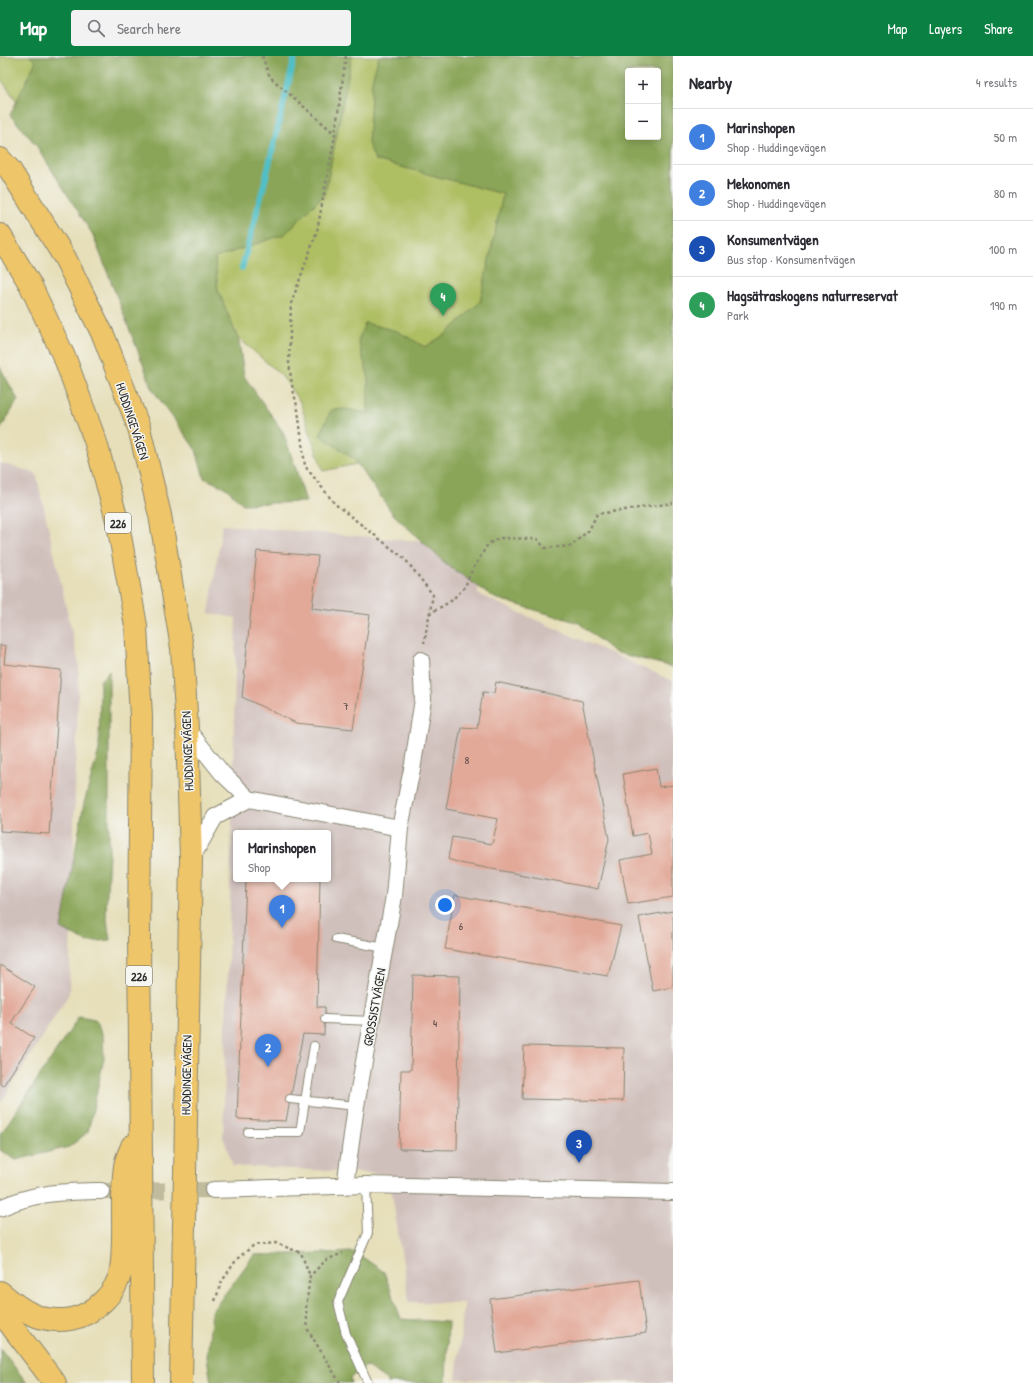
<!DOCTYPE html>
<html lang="en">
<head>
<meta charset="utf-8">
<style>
	body { margin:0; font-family:"Patrick Hand",sans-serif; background:#f2f2f3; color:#2b2b33 }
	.controls { position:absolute; right:12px; top:12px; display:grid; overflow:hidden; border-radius:4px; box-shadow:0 2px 10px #0003 }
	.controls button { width:36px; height:36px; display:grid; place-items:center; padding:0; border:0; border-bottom:1px solid #e1e1e2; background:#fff; color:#2b2b33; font:20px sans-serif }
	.you { position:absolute; left:445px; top:849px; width:14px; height:14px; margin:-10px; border:3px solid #fff; border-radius:50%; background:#1a73e8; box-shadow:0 0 0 6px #1a73e833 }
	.badge { display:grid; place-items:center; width:26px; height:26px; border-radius:50%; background:#0b8043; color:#fff; font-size:13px; font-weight:700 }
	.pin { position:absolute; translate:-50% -33px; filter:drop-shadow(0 1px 2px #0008) }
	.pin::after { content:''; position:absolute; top:21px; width:14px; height:12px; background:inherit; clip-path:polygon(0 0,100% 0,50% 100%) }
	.popup { position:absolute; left:233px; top:774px; width:98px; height:52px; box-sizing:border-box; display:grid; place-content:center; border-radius:4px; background:#fff; filter:drop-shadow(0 1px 3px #0005); font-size:13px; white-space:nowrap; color:#7c7c81 }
	.popup b { font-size:15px; color:#2b2b33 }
	.popup::after { content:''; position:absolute; left:50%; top:100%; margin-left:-8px; border:8px solid transparent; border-top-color:#fff }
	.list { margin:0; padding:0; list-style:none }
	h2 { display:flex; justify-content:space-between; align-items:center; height:52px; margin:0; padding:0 16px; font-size:17px }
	h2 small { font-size:13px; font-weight:400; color:#7c7c81 }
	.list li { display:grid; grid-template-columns:26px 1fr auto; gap:12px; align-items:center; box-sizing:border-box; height:56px; padding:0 16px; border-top:1px solid #e1e1e2 }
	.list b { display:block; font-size:15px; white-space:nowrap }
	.list p { margin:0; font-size:13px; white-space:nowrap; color:#7c7c81 }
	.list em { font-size:13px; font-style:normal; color:#7c7c81 }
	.icon { flex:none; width:22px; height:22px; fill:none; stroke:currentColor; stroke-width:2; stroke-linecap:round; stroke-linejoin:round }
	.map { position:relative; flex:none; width:673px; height:1327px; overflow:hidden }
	header { display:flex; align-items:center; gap:24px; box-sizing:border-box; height:56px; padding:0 20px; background:#0b8043; color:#fff }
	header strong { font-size:19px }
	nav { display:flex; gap:22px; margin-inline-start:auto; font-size:14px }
	.search { width:280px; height:36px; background:#f2f2f3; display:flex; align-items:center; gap:10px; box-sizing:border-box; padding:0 14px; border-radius:4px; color:#7c7c81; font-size:15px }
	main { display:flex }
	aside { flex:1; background:#fff }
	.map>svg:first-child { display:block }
</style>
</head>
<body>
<header>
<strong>Map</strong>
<div class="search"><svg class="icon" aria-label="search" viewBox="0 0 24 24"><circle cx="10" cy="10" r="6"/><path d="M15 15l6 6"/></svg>Search here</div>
<nav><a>Map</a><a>Layers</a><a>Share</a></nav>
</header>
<main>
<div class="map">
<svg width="673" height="1327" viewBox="0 0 673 1327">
	<rect width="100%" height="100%" fill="#f6f6f2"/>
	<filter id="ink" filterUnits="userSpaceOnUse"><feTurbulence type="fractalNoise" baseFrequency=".025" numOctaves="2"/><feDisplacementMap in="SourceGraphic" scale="8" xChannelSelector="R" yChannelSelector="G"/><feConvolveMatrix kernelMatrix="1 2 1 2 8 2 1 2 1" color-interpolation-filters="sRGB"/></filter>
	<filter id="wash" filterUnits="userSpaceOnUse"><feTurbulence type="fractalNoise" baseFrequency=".012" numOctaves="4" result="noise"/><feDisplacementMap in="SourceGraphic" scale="16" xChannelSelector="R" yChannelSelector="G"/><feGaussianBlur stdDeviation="0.9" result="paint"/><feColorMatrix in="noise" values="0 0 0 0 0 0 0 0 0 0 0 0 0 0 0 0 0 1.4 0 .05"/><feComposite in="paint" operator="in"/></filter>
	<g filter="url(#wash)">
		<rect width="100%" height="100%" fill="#e6dfba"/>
		<path fill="#d0c0bc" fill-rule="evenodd" d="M 0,407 L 36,417 L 79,608 L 69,938 L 0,1048 Z
			M 222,469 L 481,490 L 478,538 L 673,625 L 673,1327 L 456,1323 L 464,1247 L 409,1246 L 389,1118 L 233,1110 L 223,1081 L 232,770 L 236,562 L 209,557 ZM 236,777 L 328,777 L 328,823 L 236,823 Z"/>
		<path fill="#aebe62" stroke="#6c7446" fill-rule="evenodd" d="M 0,0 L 673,0 L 673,450 L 391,401 L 323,415 L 300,346 L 281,319 L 102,163 L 0,22 ZM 628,15 L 658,15 L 658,81 L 628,81 Z"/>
		<path fill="#8aa558" stroke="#5a6842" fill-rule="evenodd" d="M 29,0 L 352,0 L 325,138 L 285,178 L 215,202 L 218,234 L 239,285 L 244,320 L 283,376 L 296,413 L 306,446 L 243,448 L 226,432 L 204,422 L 196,394 L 153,334 L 93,179 L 36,89 L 10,59 L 36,5 Z
			M 379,0 L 673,0 L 673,611 L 614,596 L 579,567 L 495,542 L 447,509 L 393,458 L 353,402 L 320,379 L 331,354 L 345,353 L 368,357 L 368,319 L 358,285 L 365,267 L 397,275 L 425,291 L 446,278 L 480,246 L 503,138 L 375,104 L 368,87 L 372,24 ZM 628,15 L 658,15 L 658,81 L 628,81 Z
			M 0,311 L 18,344 L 0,374 Z
			M 109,615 L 109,797 L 106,856 L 110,884 L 87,886 L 61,873 L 84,747 L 99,694 L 100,625 Z
			M 79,961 L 95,964 L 103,979 L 104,1002 L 88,1076 L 69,1091 L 16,1104 L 0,1094 L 0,1079 Z
			M 355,1196 L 384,1216 L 401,1263 L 448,1266 L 446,1327 L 387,1327 L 387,1324 L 366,1310 L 350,1322 L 351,1327 L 211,1327 L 207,1301 L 212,1255 L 254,1199 Z
			M 0,1292 L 27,1327 L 0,1327 Z"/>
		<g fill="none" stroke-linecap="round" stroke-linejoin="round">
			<path stroke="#51bfc7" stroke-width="6" d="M 242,212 L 266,121 L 295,0"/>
		</g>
		<g id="blocks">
			<path fill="#e2a999" d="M 257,495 L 318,500 L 312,552 L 370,559 L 353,673 L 296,667 L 242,641 Z
				M 0,589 L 6,590 L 4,608 L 61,614 L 49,778 L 0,775 Z
				M 496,626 L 582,645 L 609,783 L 598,833 L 460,807 L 448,803 L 452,781 L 492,788 L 498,763 L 446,753 L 461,671 L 477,672 L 483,636 L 494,637 Z
				M 656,712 L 659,731 L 673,729 L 673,841 L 628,848 L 620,804 L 652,798 L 648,777 L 633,780 L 623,718 Z
				M 246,823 L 320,823 L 317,951 L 325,951 L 324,979 L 303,978 L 286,1065 L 237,1063 Z
				M 455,839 L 621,870 L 608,920 L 445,893 Z
				M 673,855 L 673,931 L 653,935 L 639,861 Z
				M 0,909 L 35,931 L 11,967 L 34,982 L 3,1030 L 0,1028 Z
				M 413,919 L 460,920 L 457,1094 L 399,1093 L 401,1014 L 411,1014 Z
				M 524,990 L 624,992 L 623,1045 L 522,1043 Z
				M 639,1224 L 646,1277 L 497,1297 L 490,1243 Z"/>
		</g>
	</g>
	<g filter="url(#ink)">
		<use href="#blocks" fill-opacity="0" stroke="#888572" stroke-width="1"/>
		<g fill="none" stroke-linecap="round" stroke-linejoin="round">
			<path stroke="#c1bb9d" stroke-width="16" stroke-dasharray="16 8" stroke-linecap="butt" d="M 101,1135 L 213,1134"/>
			<defs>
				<path id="service" d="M 336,883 L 385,892
					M 325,963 L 372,965
					M 290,1043 L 356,1050
					M 248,1076 L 300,1076 L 314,990
					M 366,1129 L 368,1177 L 338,1246 L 346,1278 L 368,1327"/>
				<path id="minor" d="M 187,673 L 222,717 L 249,743 L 400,772
					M 191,803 L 215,761 L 249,743
					M 345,1130 L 356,1050 L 394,840 L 400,772 L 413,708 L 423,643 L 421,604
					M 213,1134 L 366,1129 L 673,1136
					M 0,1152 C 36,1136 62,1136 101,1135"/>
				<path id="primary" d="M 0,103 L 10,114 L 65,202 L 104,281 L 139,372 L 160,459 L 182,592 L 187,673 L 191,803 L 181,1327
					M 0,179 L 30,228 L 66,305 L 96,387 L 118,468 L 136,570 L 141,661 L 139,878 L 143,1327
					M 0,1236 C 22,1255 41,1268 71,1263 C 93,1259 117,1237 121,1214 C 126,1180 120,1144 125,1110 C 126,1103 130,1096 132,1090
					M 0,1255 L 55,1327"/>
			</defs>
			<use href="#service" stroke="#888572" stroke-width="10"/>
			<use href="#minor" stroke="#888572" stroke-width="18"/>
			<use href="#primary" stroke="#888572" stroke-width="24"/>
			<path stroke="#888572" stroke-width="2.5" stroke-dasharray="3 3" stroke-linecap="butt" d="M 262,0 L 270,21 L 335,78
				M 346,0 L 334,85 L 317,175 L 291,248 L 289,307 L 292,329 L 298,354 L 305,410 L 335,448 L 405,503 L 433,539 L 424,587
				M 429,558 L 451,545 L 465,531 L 470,518 L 488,488 L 500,482 L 537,483 L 545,492 L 571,490 L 589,474 L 597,458 L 673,447
				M 215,1245 L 222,1225 L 237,1203 L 254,1189 L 276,1187 L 301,1197 L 310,1220
				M 340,1327 L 308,1274 L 306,1252 L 310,1220 L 326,1204 L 343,1197"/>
			<use href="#service" stroke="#fff" stroke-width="8"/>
			<use href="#minor" stroke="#fff" stroke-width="16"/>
			<use href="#primary" stroke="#eec569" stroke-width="22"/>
		</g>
	</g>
	<g text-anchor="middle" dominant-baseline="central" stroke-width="3" stroke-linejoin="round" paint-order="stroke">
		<g font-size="11" fill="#594a46">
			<text x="346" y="650">7</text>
			<text x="467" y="704">8</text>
			<text x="461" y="870">6</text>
			<text x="435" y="967">4</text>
		</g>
		<g fill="#f6f6f2" stroke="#686867" stroke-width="1">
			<rect x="105" y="457" width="26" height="20" rx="3"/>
			<rect x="126" y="910" width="26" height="20" rx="3"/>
		</g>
		<g font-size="12" font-weight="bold" fill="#2b2b2b">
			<text x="118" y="467">226</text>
			<text x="139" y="920">226</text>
		</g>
		<g font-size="13" fill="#2b2b2b" stroke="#f6f6f2">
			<text transform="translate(133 365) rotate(72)">HUDDINGEVÄGEN</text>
			<text transform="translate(187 695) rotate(-92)">HUDDINGEVÄGEN</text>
			<text transform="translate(374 951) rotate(-80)">GROSSISTVÄGEN</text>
			<text transform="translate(186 1019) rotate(-89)">HUDDINGEVÄGEN</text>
		</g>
	</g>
</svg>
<div class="controls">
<button>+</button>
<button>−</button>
</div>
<div class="you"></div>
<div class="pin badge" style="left:282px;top:872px;background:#3f7fe0">1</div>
<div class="popup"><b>Marinshopen</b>Shop</div>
<div class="pin badge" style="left:268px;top:1011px;background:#3f7fe0">2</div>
<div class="pin badge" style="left:579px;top:1107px;background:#1a4fb4">3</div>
<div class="pin badge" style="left:443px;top:260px;background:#2e9e5b">4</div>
</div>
<aside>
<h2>Nearby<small>4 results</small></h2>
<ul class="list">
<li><span class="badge" style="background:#3f7fe0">1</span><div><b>Marinshopen</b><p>Shop · Huddingevägen</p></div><em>50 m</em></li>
<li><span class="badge" style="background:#3f7fe0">2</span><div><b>Mekonomen</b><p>Shop · Huddingevägen</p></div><em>80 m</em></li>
<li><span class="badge" style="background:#1a4fb4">3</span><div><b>Konsumentvägen</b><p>Bus stop · Konsumentvägen</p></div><em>100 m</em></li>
<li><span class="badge" style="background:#2e9e5b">4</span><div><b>Hagsätraskogens naturreservat</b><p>Park</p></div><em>190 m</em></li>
</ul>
</aside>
</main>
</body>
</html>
